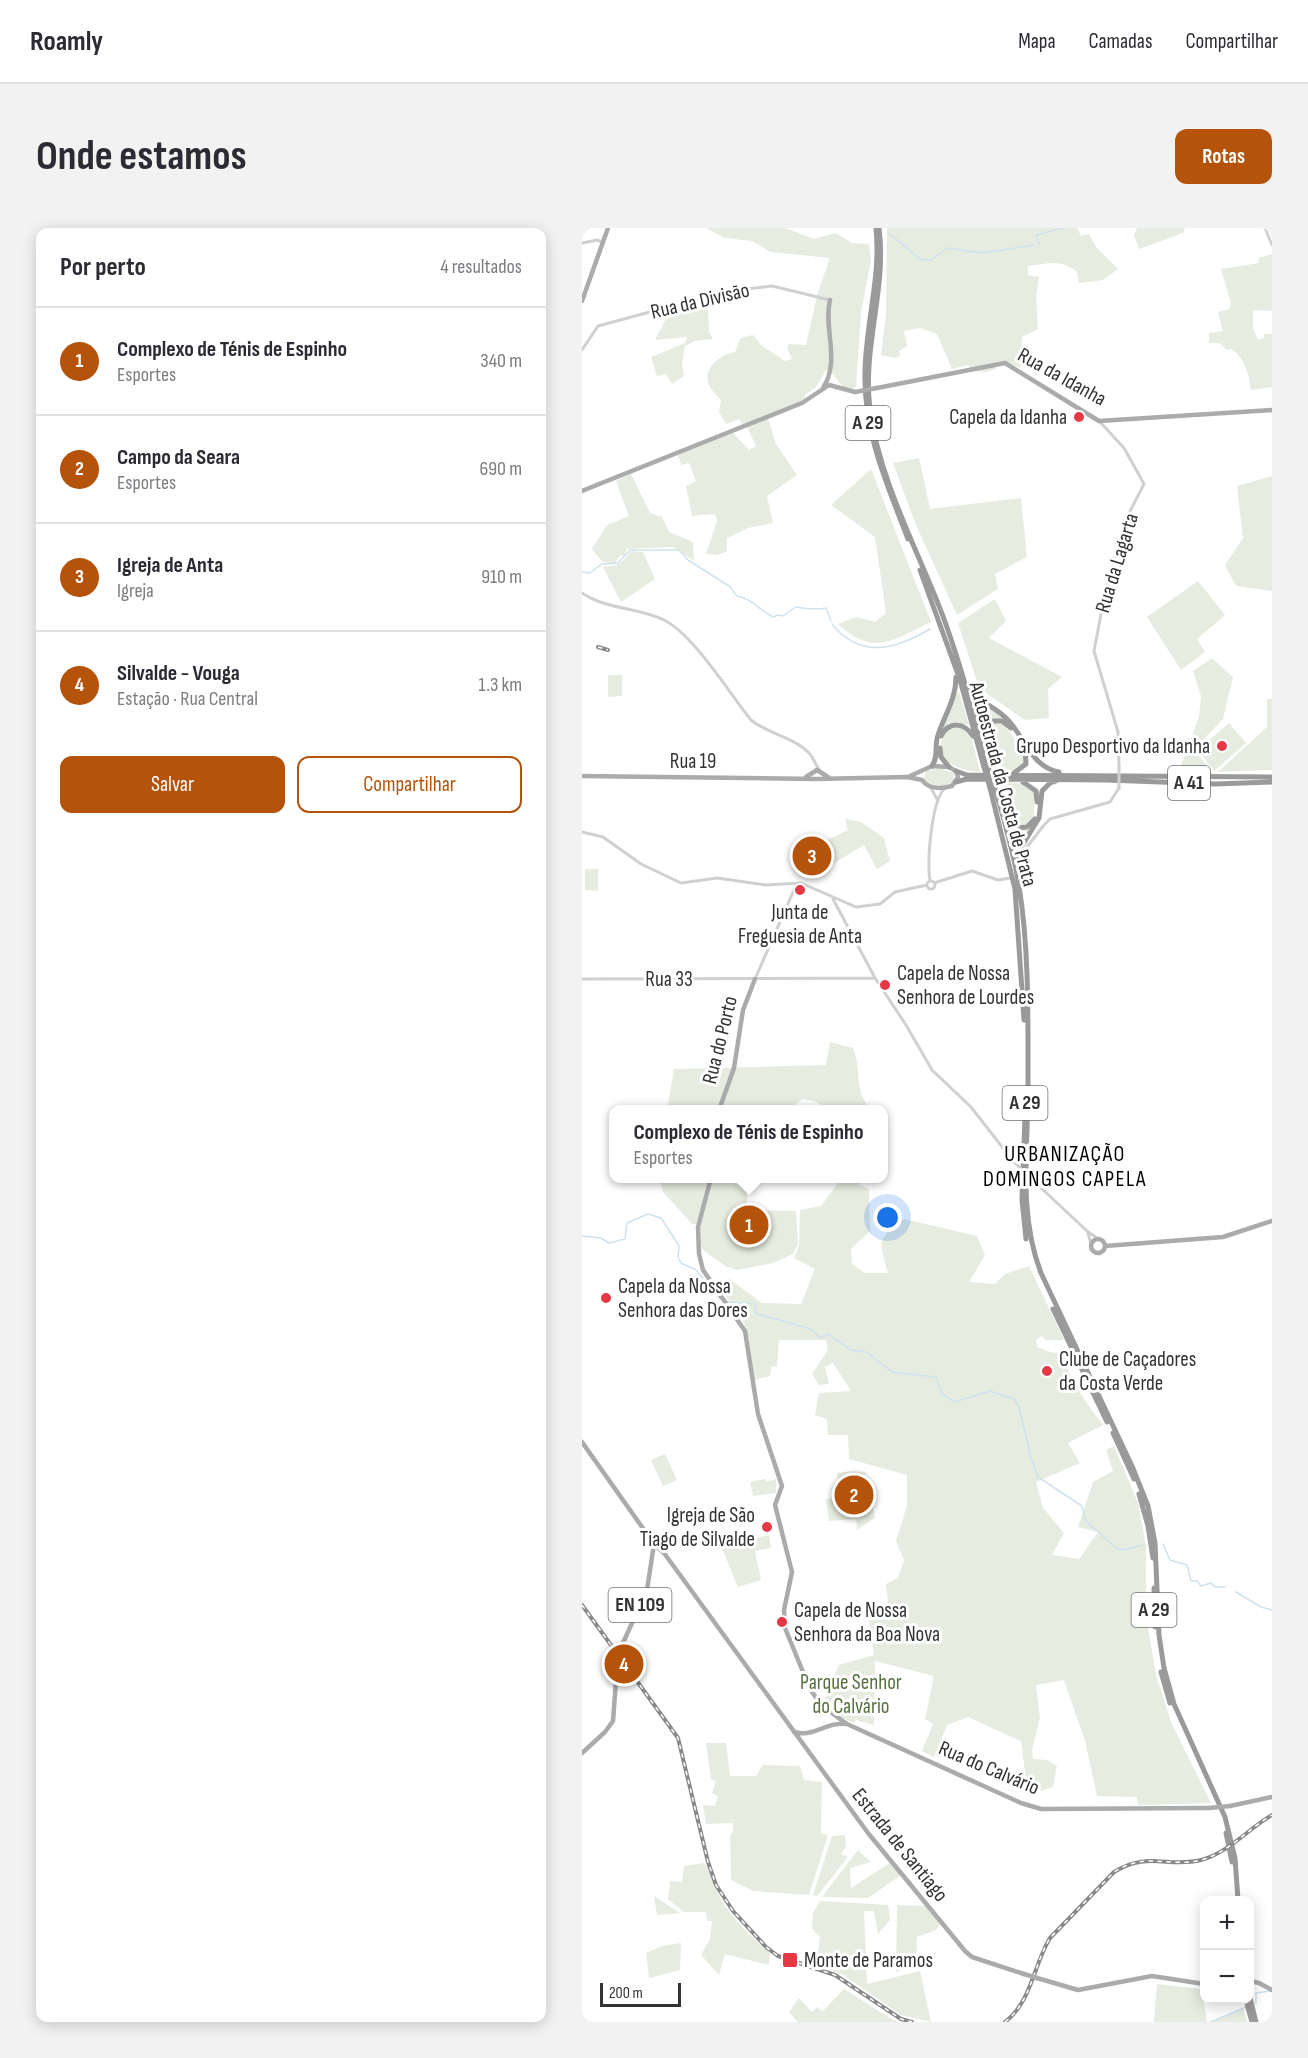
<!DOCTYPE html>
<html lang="pt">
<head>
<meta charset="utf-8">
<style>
	body { margin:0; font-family:"Sofia Sans Condensed",sans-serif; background:#f2f2f3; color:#2b2b33 }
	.controls { position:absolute; right:18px; bottom:18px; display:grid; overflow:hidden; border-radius:12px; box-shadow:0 3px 15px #0003 }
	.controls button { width:54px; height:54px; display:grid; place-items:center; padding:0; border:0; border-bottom:2px solid #e1e1e2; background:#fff; color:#2b2b33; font:30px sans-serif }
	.scale { position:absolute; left:18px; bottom:15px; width:81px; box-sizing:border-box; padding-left:6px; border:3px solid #333; border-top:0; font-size:16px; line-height:21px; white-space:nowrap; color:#333; -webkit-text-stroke:4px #fff; paint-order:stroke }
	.you { position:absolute; left:306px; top:990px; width:21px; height:21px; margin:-15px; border:4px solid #fff; border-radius:50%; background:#1a73e8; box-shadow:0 0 0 9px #1a73e833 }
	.badge { display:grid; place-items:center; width:39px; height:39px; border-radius:50%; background:#b45309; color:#fff; font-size:20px; font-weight:700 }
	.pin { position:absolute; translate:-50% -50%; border:3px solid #fff; box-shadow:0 2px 6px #0006 }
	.popup { position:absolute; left:27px; top:877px; width:279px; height:78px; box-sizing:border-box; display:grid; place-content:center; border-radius:12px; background:#fff; filter:drop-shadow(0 2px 4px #0005); font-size:20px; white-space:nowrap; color:#7c7c81 }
	.popup b { font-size:22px; color:#2b2b33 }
	.popup::after { content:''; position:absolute; left:50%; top:100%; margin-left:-12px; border:12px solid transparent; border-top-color:#fff }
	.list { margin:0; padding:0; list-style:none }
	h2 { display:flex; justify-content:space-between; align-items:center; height:78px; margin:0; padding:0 24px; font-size:26px }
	h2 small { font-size:20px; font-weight:400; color:#7c7c81 }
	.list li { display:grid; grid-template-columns:39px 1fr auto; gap:18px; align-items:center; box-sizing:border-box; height:108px; padding:0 24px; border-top:2px solid #e1e1e2 }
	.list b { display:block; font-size:22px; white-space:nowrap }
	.list p { margin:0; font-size:20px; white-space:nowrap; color:#7c7c81 }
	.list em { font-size:20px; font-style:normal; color:#7c7c81 }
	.actions { display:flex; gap:12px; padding:18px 24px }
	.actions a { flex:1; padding:14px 0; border:2px solid #b45309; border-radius:12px; text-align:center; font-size:21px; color:#b45309 }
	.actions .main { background:#b45309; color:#fff }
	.map { position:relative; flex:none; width:690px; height:1794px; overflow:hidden; border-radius:12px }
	header { display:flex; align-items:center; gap:36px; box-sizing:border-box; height:84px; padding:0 30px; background:#fff; border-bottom:2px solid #e1e1e2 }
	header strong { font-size:28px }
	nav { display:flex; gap:33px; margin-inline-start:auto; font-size:21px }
	.intro { display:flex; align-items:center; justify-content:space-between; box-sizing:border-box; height:144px; padding:0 36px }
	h1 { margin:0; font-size:42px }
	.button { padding:15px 27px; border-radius:12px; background:#b45309; color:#fff; font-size:21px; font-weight:700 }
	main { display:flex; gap:36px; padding:0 36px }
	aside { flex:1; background:#fff; border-radius:12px; box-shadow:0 3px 15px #0003 }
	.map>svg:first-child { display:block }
</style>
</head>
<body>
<header>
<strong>Roamly</strong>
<nav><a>Mapa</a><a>Camadas</a><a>Compartilhar</a></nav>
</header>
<div class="intro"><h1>Onde estamos</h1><a class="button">Rotas</a></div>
<main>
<aside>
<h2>Por perto<small>4 resultados</small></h2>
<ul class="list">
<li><span class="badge">1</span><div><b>Complexo de Ténis de Espinho</b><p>Esportes</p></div><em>340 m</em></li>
<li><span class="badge">2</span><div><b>Campo da Seara</b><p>Esportes</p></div><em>690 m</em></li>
<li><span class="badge">3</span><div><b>Igreja de Anta</b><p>Igreja</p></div><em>910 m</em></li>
<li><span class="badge">4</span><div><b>Silvalde - Vouga</b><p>Estação · Rua Central</p></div><em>1.3 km</em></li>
</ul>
<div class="actions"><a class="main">Salvar</a><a>Compartilhar</a></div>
</aside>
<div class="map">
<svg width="690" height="1794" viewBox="0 0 690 1794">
	<rect width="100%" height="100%" fill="#fff"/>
	<path fill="#e6ecdf" d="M 124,0 L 203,0 L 232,11 L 254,5 L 270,15 L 287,16 L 289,33 L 279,84 L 274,159 L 270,161 L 261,159 L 251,146 L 244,142 L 234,159 L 223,167 L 223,176 L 186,190 L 194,216 L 215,247 L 185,268 L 191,295 L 166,300 L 145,310 L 145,323 L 135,327 L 124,326 L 135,293 L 133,286 L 110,288 L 104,258 L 114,253 L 107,235 L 99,237 L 96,227 L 151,205 L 167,222 L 174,218 L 163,195 L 160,196 L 157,191 L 144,196 L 137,184 L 139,172 C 135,168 130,163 127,157 C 120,140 139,126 153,124 C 161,108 152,112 171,107 L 180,118 L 203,133 L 210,131 L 205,120 L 207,116 L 224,117 L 236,64 L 248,30 L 189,24 L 170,13 L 143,10 Z
		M 305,0 L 495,0 L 499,8 L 507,6 L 514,19 L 536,41 L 521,52 L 497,55 L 495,44 C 478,30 466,36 446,38 L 446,47 L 457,49 L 454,70 L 456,101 L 440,109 L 438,140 L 424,134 L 414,136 L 414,141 C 404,145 394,146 386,137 L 370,141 L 355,106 L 338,100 L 322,103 L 325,118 L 317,123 L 318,128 L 312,130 L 299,127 L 304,86 Z
		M 555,0 L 603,0 L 601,5 L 557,21 L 552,7 Z
		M 690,26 L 690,83 L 671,82 L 671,100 L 676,112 L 682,110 L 682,106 L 690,106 L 690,159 L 669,162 C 667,147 663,129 649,121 L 645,122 L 638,115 L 627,115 L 627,105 L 641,103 L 636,84 L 647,81 L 649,76 L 639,41 L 677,35 L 676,30 Z
		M 119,72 L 122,80 L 126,80 L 127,104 L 131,111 L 113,113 L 103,118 L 100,136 L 102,148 L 90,156 L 84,146 L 75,148 L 69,129 L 103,115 L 105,109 L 73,112 L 89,81 Z
		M 337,230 L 348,281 L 439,270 L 445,329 L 413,346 L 416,361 L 375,387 L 334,297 L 311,235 Z
		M 289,241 L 349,394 C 312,411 292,430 256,396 L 274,389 L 293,394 L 304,385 L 293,309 L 249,277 Z
		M 49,246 L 68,285 L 80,289 L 87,304 L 111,314 L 112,333 L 91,319 L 45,321 L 43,327 L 38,328 L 33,335 L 21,334 L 10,321 L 25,297 L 47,288 L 34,253 Z
		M 690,248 L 690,363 L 654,358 L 643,337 L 661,310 L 655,258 Z
		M 49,323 L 61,324 L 73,351 L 39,374 L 21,339 C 40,337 38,336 49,323 Z
		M 616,353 L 643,387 L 615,411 L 623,424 L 599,442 L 565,389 Z
		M 413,371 L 424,393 L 407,410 L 480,449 L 466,461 L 467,490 L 443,492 L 397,460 L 376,395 Z
		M 630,430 L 651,449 L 641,491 L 612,521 L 631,546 L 597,543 L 617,489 L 619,468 L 611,443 Z
		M 26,447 L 40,447 L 40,468 L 26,469 Z
		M 375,464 L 377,464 L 387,497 L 375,495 L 358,506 Z
		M 387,464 L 425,493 L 410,491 L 399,501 Z
		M 685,471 L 690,471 L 690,542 L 636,544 L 685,499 Z
		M 411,495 L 421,496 L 440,520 L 443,534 L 434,542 L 412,544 C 407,528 396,507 411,495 Z
		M 647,495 L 664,515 L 632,543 L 616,522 Z
		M 377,498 L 389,507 L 398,544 C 373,542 346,531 365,501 Z
		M 357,540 L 372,545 L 371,555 L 361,558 L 344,555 L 342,551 L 344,543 Z
		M 415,554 L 441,555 L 452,564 L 452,589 L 445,596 L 435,598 L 423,587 Z
		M 263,591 L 279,594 L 302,610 L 308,633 L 295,641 L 282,617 L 244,640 L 235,617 L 266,602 Z
		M 450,597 L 435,626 L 433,626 L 426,598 L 435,601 Z
		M 3,641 L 16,641 L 16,663 L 3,662 Z
		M 248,814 L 271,820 C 280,841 271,864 289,881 L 246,881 L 232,873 L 220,871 L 208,881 L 85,882 L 92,841 L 244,837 Z
		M 77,951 L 127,951 L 115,996 L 110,996 L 81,964 Z
		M 130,951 L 165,958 L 165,982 L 214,983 L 216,1016 L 211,1026 L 191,1035 L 155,1042 L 145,1039 L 122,1023 L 119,1018 L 118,1000 Z
		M 259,951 L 278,951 L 277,957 L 287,961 L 288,1003 L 269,1021 L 270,1036 L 283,1045 L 306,1045 C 297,1014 294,1011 322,991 L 395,1008 L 403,1027 L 387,1054 L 413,1056 L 423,1046 L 447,1038 L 482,1112 L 464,1112 L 460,1108 L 454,1112 L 455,1119 L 471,1125 L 478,1124 C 489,1152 502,1173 521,1197 L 486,1215 L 498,1235 L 454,1254 L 461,1280 L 482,1305 L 470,1327 L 497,1331 L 516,1304 L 496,1299 L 511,1254 L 531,1243 L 524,1222 L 532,1218 L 556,1275 L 564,1319 L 564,1388 L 574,1447 L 589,1494 L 629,1575 L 556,1577 L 555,1569 L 515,1568 L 503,1513 L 482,1452 L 454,1457 L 458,1490 L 450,1522 L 451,1531 L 465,1532 L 475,1538 L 471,1559 L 459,1563 L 445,1559 L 439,1513 L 386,1489 L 365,1497 L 352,1529 L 340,1523 L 351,1496 L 343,1491 L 352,1448 L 293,1433 L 292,1497 L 274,1492 L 272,1495 L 254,1487 L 241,1475 L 257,1437 L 292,1427 L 287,1393 L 307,1384 L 304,1356 L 316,1350 L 322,1332 L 314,1313 L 325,1278 L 325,1247 L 267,1231 L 266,1207 L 246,1207 L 245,1191 L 233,1187 L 237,1165 L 269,1163 L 251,1135 L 243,1139 L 247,1156 L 237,1157 L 230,1146 L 246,1122 L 244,1112 L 197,1112 L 195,1138 L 189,1139 L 188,1148 L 172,1152 L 166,1108 L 162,1095 L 138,1059 L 146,1050 L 180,1075 L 219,1076 L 233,1041 L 212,1030 L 217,1017 L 218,982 L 239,978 Z
		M 83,1226 L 95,1252 L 81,1258 L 69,1232 Z
		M 271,1243 L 283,1244 L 293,1290 L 275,1302 L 274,1291 L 247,1293 L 244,1271 L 258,1270 L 255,1245 Z
		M 183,1251 L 184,1254 L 194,1251 L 194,1265 L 171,1268 L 168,1254 Z
		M 187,1307 L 189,1320 L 173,1323 L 179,1352 L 156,1359 L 139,1318 Z
		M 124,1515 L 144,1515 L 148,1548 L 174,1548 L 181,1537 L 218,1538 L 222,1552 L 240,1554 L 239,1605 L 246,1607 L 227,1667 L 171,1663 L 149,1652 L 148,1608 L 151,1604 L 151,1595 L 124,1596 L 121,1577 L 133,1578 L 136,1568 L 130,1565 L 134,1553 L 129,1551 Z
		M 263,1607 L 264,1619 L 259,1626 L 266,1629 L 235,1668 L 231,1667 L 250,1608 Z
		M 276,1622 L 289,1634 L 268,1640 L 269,1660 L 308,1635 L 319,1647 L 286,1670 L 240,1669 Z
		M 122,1635 C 132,1646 133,1661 140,1673 C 152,1692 171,1711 188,1725 L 187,1737 L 143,1726 L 137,1747 L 119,1727 L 128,1711 L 130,1693 L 125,1693 L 124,1684 L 102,1684 L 86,1671 L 88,1653 L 100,1654 L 102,1638 Z
		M 72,1668 L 98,1685 L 75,1687 Z
		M 238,1673 L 306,1677 L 308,1692 L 296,1706 L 292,1683 L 282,1683 L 285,1756 L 338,1743 L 349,1794 L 319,1787 L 260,1746 L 234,1738 L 238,1709 L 230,1701 L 231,1685 Z
		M 315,1677 L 344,1678 L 359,1695 L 354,1702 L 335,1709 L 334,1737 L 314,1744 Z
		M 99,1715 L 98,1742 L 67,1750 L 64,1725 L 80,1718 Z
		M 575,1756 L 620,1761 L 625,1794 L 572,1794 Z
		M 262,1761 L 308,1790 L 316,1794 L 216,1794 L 207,1784 L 217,1770 L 230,1784 L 235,1779 L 241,1783 Z
		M 661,1780 L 665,1794 L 626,1794 Z"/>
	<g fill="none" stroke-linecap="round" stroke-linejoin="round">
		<path stroke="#cfe2ee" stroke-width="1.5" d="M 307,5 L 338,31 L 349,32 L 365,20 L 401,25 L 452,17
			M 457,16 L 454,7 L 481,0
			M 0,344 L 8,345 L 20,336 L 36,335 L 48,322 L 97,322 L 106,332 L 147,358 L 155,368 C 171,371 177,382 191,389 L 196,387 L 201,388 L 214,379 C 225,381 233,382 244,380 L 249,393
			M 250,396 C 279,432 314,421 348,401
			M 0,1008 L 19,1010 L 27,1015 L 43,1011 L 45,995 L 66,986 L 79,990 L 97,1018 L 96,1029 L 99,1035 L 114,1042 L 121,1050
			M 123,1053 L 138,1071
			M 146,1074 L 173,1076 L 173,1085 L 229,1101 L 238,1110 L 246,1106 L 269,1122 L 284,1124 L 310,1144 L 354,1149 L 360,1166 L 373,1174 L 408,1163 L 432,1171 L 437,1179 L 449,1230 L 456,1249 L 500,1278 L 503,1292 L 534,1320 L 541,1322 L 560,1317
			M 581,1316 L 588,1332 L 605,1337 L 609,1353 L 615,1353 L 619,1358 L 629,1355 L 633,1359 L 643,1359
			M 654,1364 L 679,1379 L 690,1382
			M 671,1776 L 674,1775 L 674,1765 L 689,1763
			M 629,1794 L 664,1779"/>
		<path stroke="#d0d0d0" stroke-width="3" d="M 683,0 L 690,17
			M 0,15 L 15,12 L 20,14
			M 0,122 L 16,98 L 146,63 L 190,58 L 248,72
			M 518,194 L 542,220 L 562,256 L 544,291 L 524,360 L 512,423 L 536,504 L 537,538
			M 0,365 C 25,382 56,379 82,392 C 112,407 147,465 169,492 C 186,506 212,509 227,525 C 231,529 233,536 237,541
			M 349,560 L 356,573
			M 0,604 L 21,609 L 59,636 L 99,655 L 135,650 L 183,657 L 219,655 L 274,679 L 298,676 L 313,664 L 345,657
			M 438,649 L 449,644 L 444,627 L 445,619 L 462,597 L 468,591 L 528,574 L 537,560
			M345 657a4 4 0 1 1 8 0a4 4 0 1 1-8 0Z
			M 348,653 C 345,634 349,573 363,560
			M 352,655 L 390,643 L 416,652 L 428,650
			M 251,671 L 293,750 L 324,797 L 350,842 L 389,879 L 431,933
			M 0,751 L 293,750
			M 173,751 L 215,655
			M 457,958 L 505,1003 L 518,1012
			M 506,1005 L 509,1016"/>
		<path stroke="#ababab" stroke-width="4.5" d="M 0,73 L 26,0
			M 241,160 C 259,132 241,101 248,72
			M 295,160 L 423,135 L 517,193 L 690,182
			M 0,263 L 220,175 L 247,157 L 273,164
			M 0,548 L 234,551 L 325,549 L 340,552
			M 328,548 L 350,538 L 367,539 L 374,543 L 376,549 L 370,558 C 359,561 347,562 340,552
			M 224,549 L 235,542 L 246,549
			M 137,882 L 152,840 L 161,782 L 173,751
			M 129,950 L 116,999 L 117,1026 L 121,1042 L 163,1103 L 176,1186 L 200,1258 L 193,1277 L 210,1344 L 202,1382 L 203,1400 L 228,1461 L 240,1478 L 265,1496
			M509 1018a7 7 0 1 1 14 0a7 7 0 1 1-14 0Z
			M 523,1018 L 641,1009 L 690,993
			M 0,1214 L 72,1316 L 65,1362 L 36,1426 L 31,1493 L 23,1504 L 0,1525
			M 72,1316 L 82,1325 L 286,1605 L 383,1723 L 390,1729 L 442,1746
			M 212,1504 C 230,1510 246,1493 265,1496 L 439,1575 L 459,1581 L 627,1580
			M 648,1578 L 690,1569
			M 455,1750 L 496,1762 L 570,1748 L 622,1756
			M 668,1753 L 677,1755 L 690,1762"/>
		<path stroke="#9a9a9a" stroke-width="5" d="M 294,0 C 299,49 284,94 283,143 C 281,203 305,256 326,311
			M 297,0 C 305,61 280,120 288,181 C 297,253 337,324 362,391 C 380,440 393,490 407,540
			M 338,342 L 378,452 L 402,539
			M 385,458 C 395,474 413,478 425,491 C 443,509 449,539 477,544
			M 359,508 C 367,493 382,494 391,508
			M 400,511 L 401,502 L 409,493 L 420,493 L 429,500
			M 358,520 L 359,529 L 367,539
			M 350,538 C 357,528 352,518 356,507 C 363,486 374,471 374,449
			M 374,543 L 385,547 L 690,549
			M 432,545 L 444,536 L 443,520
			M 374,554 L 385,551 L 524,552 L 633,556 L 690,554
			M 441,554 L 454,563 L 455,574
			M 408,560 L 433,661 L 442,792
			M 413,560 C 422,592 432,625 437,658 C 447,719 446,788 446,850 C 447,915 435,983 459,1045 L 550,1238 L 566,1278 L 573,1315 L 577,1407 L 582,1440 L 592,1476 L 643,1589 L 653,1630 L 656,1672
			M 422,589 L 435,600 L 445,599 L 453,591
			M 435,637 L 438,621 L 457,590 L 460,563 L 468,555 L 474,553
			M 443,889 L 440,972 L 444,1011
			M 471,1081 L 525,1194
			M 531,1205 L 552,1251
			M 557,1266 L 566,1298 L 571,1330
			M 572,1360 L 573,1399
			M 579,1444 L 588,1475
			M 644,1605 L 650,1634
			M 668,1770 L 674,1794
			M 664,1772 L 670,1794"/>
		<defs>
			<path id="rail" d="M 16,419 L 26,422
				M 0,1377 L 96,1510 L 126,1634 L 134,1657 L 151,1683 L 184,1719 L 196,1728 L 253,1747 L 319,1791 L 330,1794
				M 423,1794 C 450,1773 451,1738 468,1710 L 532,1644 C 565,1623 586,1640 619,1632 C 646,1625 666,1601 690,1587"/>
		</defs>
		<use href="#rail" stroke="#888" stroke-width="4"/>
		<use href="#rail" stroke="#fff" stroke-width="1.5" stroke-dasharray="4.5" stroke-linecap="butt"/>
		<path stroke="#d0d0d0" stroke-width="3" d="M 537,560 L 537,538
			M 431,933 L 457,958"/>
		<path stroke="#ababab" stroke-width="4.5" d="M 273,164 L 295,160
			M 627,1580 L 648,1578
			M 442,1746 L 455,1750"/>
		<path stroke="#9a9a9a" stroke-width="5" d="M 402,539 L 408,560
			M 407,540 L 413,560"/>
	</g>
	<g fill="#e63946" stroke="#fff" stroke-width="2">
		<circle cx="497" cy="189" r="6"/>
		<circle cx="640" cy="518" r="6"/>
		<circle cx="218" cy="662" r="6"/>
		<circle cx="303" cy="757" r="6"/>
		<circle cx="24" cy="1070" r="6"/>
		<circle cx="465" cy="1143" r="6"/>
		<circle cx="185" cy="1299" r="6"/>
		<circle cx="200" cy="1394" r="6"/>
		<rect x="200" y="1724" width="16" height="16" rx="3"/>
	</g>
	<g text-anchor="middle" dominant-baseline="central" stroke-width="6" stroke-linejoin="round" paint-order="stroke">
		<g fill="#fff" stroke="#707070" stroke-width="1.5">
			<rect x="263.5" y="178" width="45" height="34" rx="4.5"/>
			<rect x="586" y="538" width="42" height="34" rx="4.5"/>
			<rect x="420.5" y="858" width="45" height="34" rx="4.5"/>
			<rect x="26.5" y="1360" width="63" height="34" rx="4.5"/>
			<rect x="549.5" y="1365" width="45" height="34" rx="4.5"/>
		</g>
		<g font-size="20" font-weight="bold" fill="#333">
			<text x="286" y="195">A 29</text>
			<text x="607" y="555">A 41</text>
			<text x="443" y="875">A 29</text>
			<text x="58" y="1377">EN 109</text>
			<text x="572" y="1382">A 29</text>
		</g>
		<g font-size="21" fill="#333" stroke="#fff">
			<text transform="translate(118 73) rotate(-13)">Rua da Divisão</text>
			<text transform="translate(480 149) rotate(29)">Rua da Idanha</text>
			<text transform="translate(535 335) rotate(-73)">Rua da Lagarta</text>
			<text x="111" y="533">Rua 19</text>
			<text transform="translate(421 556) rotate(75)">Autoestrada da Costa de Prata</text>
			<text x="87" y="751">Rua 33</text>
			<text transform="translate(138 812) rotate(-76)">Rua do Porto</text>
			<text transform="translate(407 1540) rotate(23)">Rua do Calvário</text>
			<text transform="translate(318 1617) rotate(51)">Estrada de Santiago</text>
		</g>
		<g font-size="21" fill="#333" stroke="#fff" text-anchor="start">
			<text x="485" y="189" text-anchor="end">Capela da Idanha</text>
			<text x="628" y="518" text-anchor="end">Grupo Desportivo da Idanha</text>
			<text x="218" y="684" text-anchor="middle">Junta de<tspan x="218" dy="24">Freguesia de Anta</tspan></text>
			<text x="315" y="745">Capela de Nossa<tspan x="315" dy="24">Senhora de Lourdes</tspan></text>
			<text x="36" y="1058">Capela da Nossa<tspan x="36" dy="24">Senhora das Dores</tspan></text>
			<text x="477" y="1131">Clube de Caçadores<tspan x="477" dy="24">da Costa Verde</tspan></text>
			<text x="173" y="1287" text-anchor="end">Igreja de São<tspan x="173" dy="24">Tiago de Silvalde</tspan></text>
			<text x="212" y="1382">Capela de Nossa<tspan x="212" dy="24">Senhora da Boa Nova</tspan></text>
			<text x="222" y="1732">Monte de Paramos</text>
		</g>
		<g font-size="21" fill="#56703f" stroke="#fff">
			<text x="269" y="1454">Parque Senhor<tspan x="269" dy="24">do Calvário</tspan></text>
		</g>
		<g font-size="22" letter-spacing="1.5" fill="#000" stroke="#fff">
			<text x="483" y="926">URBANIZAÇÃO<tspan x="483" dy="25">DOMINGOS CAPELA</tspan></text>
		</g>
	</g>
</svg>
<div class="controls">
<button>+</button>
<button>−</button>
</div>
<div class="scale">200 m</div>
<div class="you"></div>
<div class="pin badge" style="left:167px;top:997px">1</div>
<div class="popup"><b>Complexo de Ténis de Espinho</b>Esportes</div>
<div class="pin badge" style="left:272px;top:1267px">2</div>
<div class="pin badge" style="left:230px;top:628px">3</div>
<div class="pin badge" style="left:42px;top:1436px">4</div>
</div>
</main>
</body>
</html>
